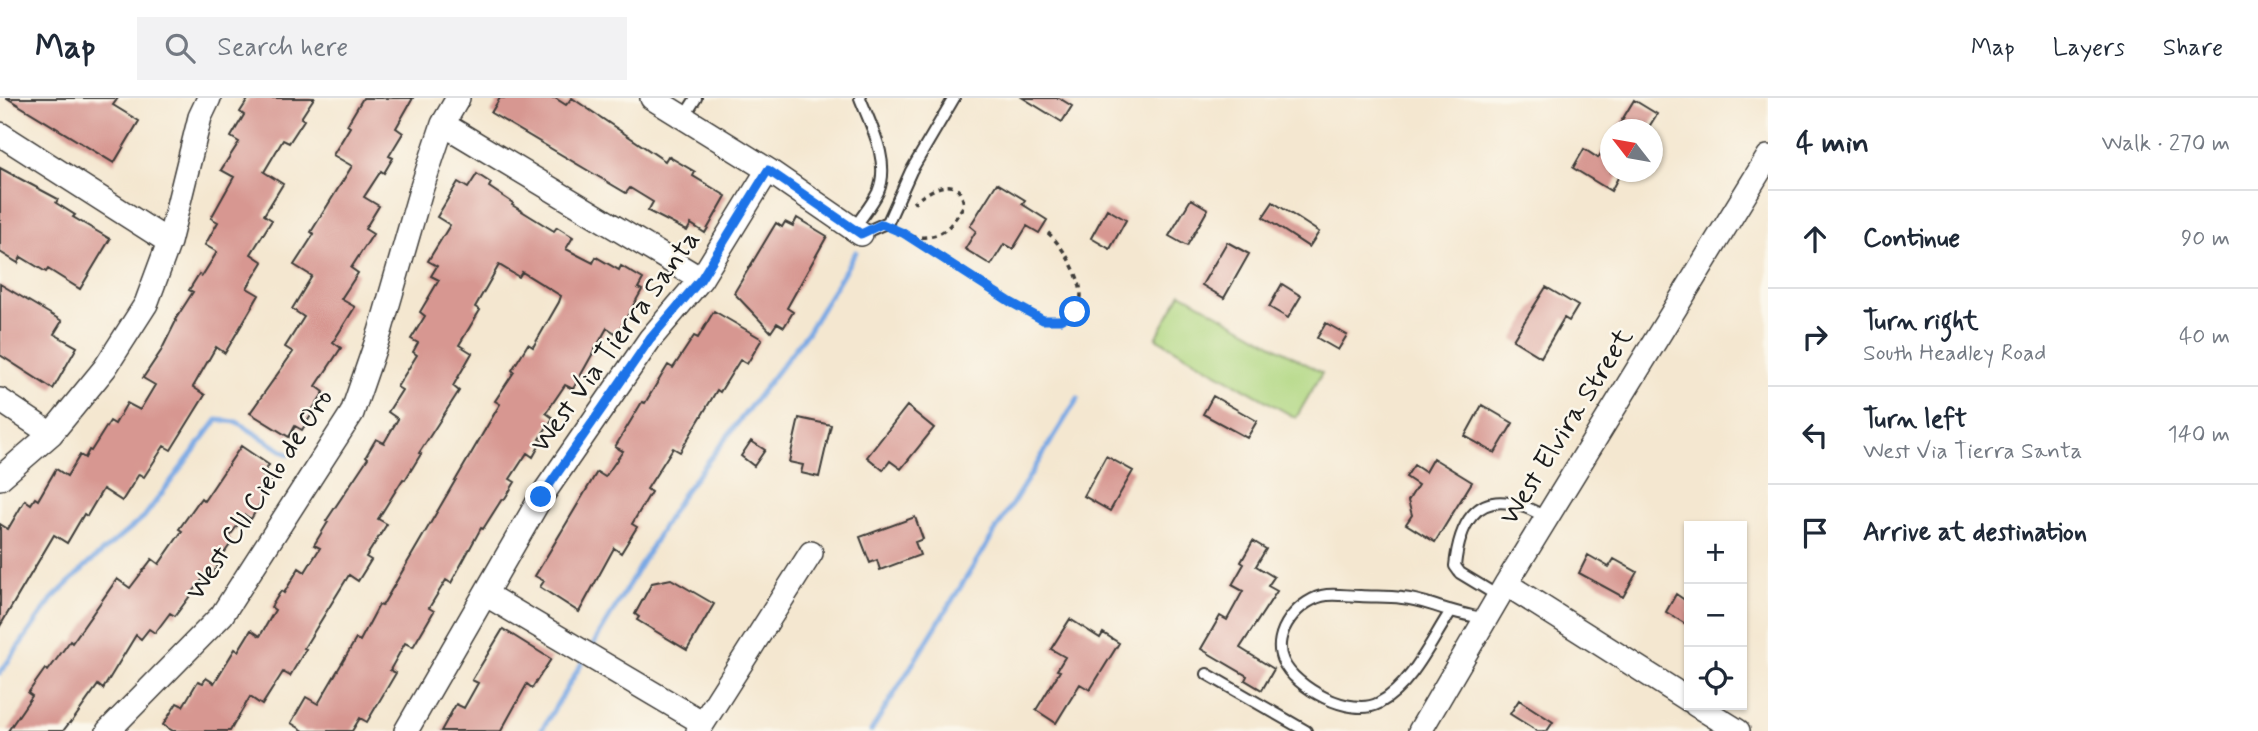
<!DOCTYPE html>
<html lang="en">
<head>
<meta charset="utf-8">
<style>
	body { margin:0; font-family:Mynerve,sans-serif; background:#f2f2f3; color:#1f2937 }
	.controls { position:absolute; right:21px; bottom:21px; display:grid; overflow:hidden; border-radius:0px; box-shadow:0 2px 5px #0004 }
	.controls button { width:63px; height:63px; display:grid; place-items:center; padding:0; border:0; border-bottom:2px solid #e0e1e3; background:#fff; color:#1f2937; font:35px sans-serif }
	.compass { position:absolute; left:1600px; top:21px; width:63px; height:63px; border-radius:50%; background:#fff; box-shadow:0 2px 5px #0004; rotate:301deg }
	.stop { position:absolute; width:21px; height:21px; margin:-16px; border:5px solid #1a73e8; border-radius:50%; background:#fff }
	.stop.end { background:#1a73e8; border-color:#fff; box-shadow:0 2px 7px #0008 }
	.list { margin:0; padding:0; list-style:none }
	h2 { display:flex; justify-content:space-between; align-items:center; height:91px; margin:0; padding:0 28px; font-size:30px }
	h2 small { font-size:23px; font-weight:400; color:#747a83 }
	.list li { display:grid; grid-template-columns:46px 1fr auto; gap:21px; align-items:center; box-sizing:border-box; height:98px; padding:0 28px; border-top:2px solid #e0e1e3 }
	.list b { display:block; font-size:26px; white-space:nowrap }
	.list p { margin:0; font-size:23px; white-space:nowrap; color:#747a83 }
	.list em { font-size:23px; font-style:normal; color:#747a83 }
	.icon { flex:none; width:38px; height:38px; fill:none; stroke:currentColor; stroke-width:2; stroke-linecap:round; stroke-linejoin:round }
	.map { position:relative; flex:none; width:1768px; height:633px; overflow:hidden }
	header { display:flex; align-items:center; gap:42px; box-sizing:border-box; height:98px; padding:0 35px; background:#fff; border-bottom:2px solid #e0e1e3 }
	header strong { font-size:33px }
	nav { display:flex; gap:38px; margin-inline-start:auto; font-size:24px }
	.search { width:490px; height:63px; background:#f2f2f3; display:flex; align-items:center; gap:18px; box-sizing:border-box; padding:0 24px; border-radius:0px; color:#747a83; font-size:26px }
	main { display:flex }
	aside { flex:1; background:#fff }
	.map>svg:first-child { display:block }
</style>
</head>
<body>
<header>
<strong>Map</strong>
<div class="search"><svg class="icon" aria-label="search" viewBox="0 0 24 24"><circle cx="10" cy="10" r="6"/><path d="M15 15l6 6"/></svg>Search here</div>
<nav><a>Map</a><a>Layers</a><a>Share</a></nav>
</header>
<main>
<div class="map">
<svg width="1768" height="633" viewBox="0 0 1768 633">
	<rect width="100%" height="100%" fill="#fbf7ec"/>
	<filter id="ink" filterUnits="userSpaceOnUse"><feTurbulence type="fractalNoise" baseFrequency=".0143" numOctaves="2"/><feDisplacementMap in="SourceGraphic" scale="14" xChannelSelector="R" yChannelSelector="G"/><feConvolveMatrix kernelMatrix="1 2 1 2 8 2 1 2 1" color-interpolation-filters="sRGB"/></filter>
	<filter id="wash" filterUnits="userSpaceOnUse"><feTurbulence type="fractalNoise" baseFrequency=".00686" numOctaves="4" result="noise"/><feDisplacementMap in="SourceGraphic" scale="28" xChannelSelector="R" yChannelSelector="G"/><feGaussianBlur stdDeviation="1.57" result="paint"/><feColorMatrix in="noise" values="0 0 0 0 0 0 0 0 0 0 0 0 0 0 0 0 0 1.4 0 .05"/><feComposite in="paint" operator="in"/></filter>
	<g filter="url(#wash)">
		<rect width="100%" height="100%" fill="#f4e7d0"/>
		<path fill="#b0d781" stroke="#667a4e" stroke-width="2" d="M 1181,195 L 1322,275 L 1296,320 L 1156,240 Z"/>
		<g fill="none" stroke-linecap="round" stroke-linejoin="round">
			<path stroke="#7aa9e4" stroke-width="5" d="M 590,552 L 682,397 L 807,235 L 856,154
				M 0,575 L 52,501 L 89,465 L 144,419 L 217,322 L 237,324 L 289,357
				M 541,633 L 585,560
				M 871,633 L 1078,300"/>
		</g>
		<g id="blocks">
			<path fill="#d79791" d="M 7,0 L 118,0 L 113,7 L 139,23 L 114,65 Z
				M 249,0 L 314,0 L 301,20 L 304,22 L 289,45 L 283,42 L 264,74 L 283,86 L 264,117 L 272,122 L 251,156 L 263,164 L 247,190 L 259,197 L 225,255 L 216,249 L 193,289 L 205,297 L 171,352 L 164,348 L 144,379 L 139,376 L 122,403 L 103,391 L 87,418 L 84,416 L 67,445 L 54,437 L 0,528 L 0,426 L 8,431 L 25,402 L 31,406 L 35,400 L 38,402 L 56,371 L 67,378 L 80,357 L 85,360 L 89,352 L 91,353 L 110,323 L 115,326 L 127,305 L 140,312 L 155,287 L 143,280 L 161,253 L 176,223 L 175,222 L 193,194 L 189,192 L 199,176 L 202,178 L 217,154 L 205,147 L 218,124 L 211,120 L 234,79 L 221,72 L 239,44 L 231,39 L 244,17 L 240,14 Z
				M 363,0 L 413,0 L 396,30 L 403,35 L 389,58 L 393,60 L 384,75 L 381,73 L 364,99 L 379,108 L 365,131 L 373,136 L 351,170 L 358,175 L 341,201 L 355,209 L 333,244 L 341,250 L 316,288 L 324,294 L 310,315 L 312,316 L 302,332 L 295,328 L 289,339 L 250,315 L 293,254 L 285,249 L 304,219 L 292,211 L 312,178 L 294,167 L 314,136 L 311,134 L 352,68 L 333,57 L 350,29 L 347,27 Z
				M 500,0 L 555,0 L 566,7 L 572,0 L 665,63 L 668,58 L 695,74 L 693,78 L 726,98 L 705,135 L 691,126 L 687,133 L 648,113 L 653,104 L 630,90 L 626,95 L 491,15 Z
				M 1023,0 L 1059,0 L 1072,8 L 1062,24 Z
				M 1634,2 L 1657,16 L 1647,32 L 1616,32 Z
				M 1611,40 L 1611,74 L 1621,74 L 1611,93 L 1573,70 L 1584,51 L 1598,60 Z
				M 0,70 L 58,101 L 56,105 L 75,117 L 73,119 L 110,141 L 80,191 L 48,171 L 46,174 L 21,159 L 18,165 L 0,154 Z
				M 477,76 L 491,85 L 489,89 L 513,105 L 512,107 L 554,133 L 557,129 L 573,139 L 566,151 L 593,165 L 596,159 L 619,172 L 621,168 L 643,181 L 638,190 L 642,192 L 617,236 L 607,230 L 573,291 L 565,287 L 546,315 L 553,320 L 539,341 L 542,343 L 533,359 L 527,355 L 510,381 L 515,384 L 504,402 L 502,401 L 483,431 L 481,430 L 451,485 L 446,482 L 429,510 L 434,513 L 413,549 L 405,545 L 390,572 L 396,575 L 367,624 L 360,620 L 352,633 L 304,633 L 291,625 L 306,599 L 318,606 L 356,541 L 360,543 L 379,507 L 382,508 L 500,306 L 495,303 L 514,274 L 512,272 L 528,246 L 533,249 L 559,204 L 561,198 L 522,174 L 519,179 L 499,167 L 475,209 L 480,212 L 459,247 L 472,255 L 453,288 L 459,293 L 419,355 L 421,356 L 405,382 L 403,381 L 378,421 L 387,426 L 366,459 L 371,462 L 358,483 L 349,477 L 304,550 L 306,551 L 290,578 L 283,574 L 262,607 L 250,599 L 230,633 L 173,633 L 163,627 L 177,605 L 183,608 L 198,583 L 203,585 L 206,580 L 214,585 L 235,551 L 238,553 L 251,532 L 260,538 L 275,512 L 271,509 L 281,493 L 284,495 L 299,470 L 305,474 L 320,450 L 314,447 L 328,424 L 326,423 L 368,360 L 366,358 L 376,341 L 384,345 L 398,321 L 388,314 L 402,292 L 397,289 L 417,257 L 413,254 L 418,245 L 411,241 L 425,218 L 420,214 L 439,182 L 431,178 L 437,168 L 428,163 L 450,127 L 437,119 L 458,84 L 468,90 Z
				M 997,85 L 1025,102 L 1022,106 L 1047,122 L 1039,135 L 1027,128 L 1013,151 L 1004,146 L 991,167 L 965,151 L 976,133 L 970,128 Z
				M 1191,101 L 1208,111 L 1187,148 L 1169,138 Z
				M 1273,104 L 1319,134 L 1309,149 L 1263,119 Z
				M 1107,111 L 1126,122 L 1110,151 L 1091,140 Z
				M 797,120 L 827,138 L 787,210 L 793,214 L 784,229 L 777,225 L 771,234 L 734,195 L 776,125 L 782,129 L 785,124 L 793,128 Z
				M 1227,144 L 1249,156 L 1224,200 L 1202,187 Z
				M 0,186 L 62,223 L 54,236 L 77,249 L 53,291 L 0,257 Z
				M 1282,186 L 1301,198 L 1288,220 L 1269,209 Z
				M 1546,189 L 1578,208 L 1569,223 L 1564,220 L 1541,259 L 1513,242 Z
				M 714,213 L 762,241 L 747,266 L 740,262 L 720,294 L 717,292 L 680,354 L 673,350 L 647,391 L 651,394 L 632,426 L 637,429 L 621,455 L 614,450 L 579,514 L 540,489 L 544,483 L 535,478 L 597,374 L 605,379 L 623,353 L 615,349 L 642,304 L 645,305 L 668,267 L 673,270 L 694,238 L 698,240 Z
				M 1326,225 L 1347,237 L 1338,252 L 1317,240 Z
				M 1213,298 L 1257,323 L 1247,340 L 1203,316 Z
				M 1482,307 L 1513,325 L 1495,355 L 1465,338 Z
				M 907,308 L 934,330 L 901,371 L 890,363 L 883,372 L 867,359 Z
				M 799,320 L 831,327 L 819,379 L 801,375 L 803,367 L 789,364 Z
				M 751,343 L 765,352 L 754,368 L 741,358 Z
				M 241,348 L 269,367 L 262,377 L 273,384 L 251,421 L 245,417 L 229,439 L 232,444 L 217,465 L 219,466 L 209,481 L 205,478 L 175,518 L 170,515 L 155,535 L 149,531 L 141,541 L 136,537 L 103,591 L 98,587 L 71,625 L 70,624 L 63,633 L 8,633 L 32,598 L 28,595 L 45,571 L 48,573 L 70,543 L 72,545 L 117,481 L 130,490 L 152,461 L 159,466 L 182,433 L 179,431 L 201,400 L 204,403 Z
				M 1106,358 L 1133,373 L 1110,413 L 1084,398 Z
				M 1433,360 L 1472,384 L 1435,444 L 1406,426 L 1412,417 L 1408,403 L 1418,387 L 1406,379 L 1414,367 L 1425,374 Z
				M 915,419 L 923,441 L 915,444 L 920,457 L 880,472 L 877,462 L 870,465 L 860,439 Z
				M 1253,443 L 1266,451 L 1256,468 L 1274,479 L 1268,488 L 1277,493 L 1240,550 L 1274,571 L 1262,592 L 1245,582 L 1247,578 L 1201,551 L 1220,518 L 1227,522 L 1243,493 L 1232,487 L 1244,466 L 1241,464 Z
				M 1588,457 L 1609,469 L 1614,461 L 1637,474 L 1623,499 L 1579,475 Z
				M 671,481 L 714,506 L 687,552 L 637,522 L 639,519 L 635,516 L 652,485 Z
				M 1676,496 L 1689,505 L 1689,528 L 1666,514 Z
				M 1070,521 L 1100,540 L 1103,535 L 1119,545 L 1090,592 L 1080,586 L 1056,625 L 1036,612 L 1060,573 L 1057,572 L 1065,559 L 1051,551 Z
				M 503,531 L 551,561 L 532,590 L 527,586 L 501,633 L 441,633 L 456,606 L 464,610 L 478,585 L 472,582 Z
				M 1519,602 L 1553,624 L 1547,633 L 1537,633 L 1510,616 Z"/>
		</g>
	</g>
	<g filter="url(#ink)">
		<use href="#blocks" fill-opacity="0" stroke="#3c3a37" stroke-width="2"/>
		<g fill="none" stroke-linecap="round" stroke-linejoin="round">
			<defs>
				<path id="service" d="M 684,19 L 696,0
					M 854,131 C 861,119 872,107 878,94 C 891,64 871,28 860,0
					M 861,136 L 888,124 L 911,73 L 954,0
					M 1498,498 L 1460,475 L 1455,468 C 1459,430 1474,392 1521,408 C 1530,410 1538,416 1547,419
					M 1451,513 C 1431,543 1412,587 1379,605 C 1351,620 1295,590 1283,563 C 1270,535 1300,500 1327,497 C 1338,496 1349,498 1360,498 C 1374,499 1388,498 1402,500 C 1418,501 1434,508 1449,512 C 1461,516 1473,518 1485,521
					M 1207,576 L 1306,633"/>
				<path id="minor" d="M 652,0 L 768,72 L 861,136
					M 443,26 L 701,181
					M 0,36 L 169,144
					M 0,302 L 51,336
					M 0,380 L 51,336 L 105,270 L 146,206 L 169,144 L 200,19 L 209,0
					M 1506,486 L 1689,602
					M 485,496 L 703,625
					M 1696,607 L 1738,633
					M 108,633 L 222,517 L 352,315 L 380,234 L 421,92 L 443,26 L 458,0
					M 406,633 L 541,399 L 650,241 L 701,181 L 768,72
					M 698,633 L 811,455
					M 1420,633 L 1506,486 L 1768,59"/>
			</defs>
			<use href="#service" stroke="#3c3a37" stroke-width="14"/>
			<use href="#minor" stroke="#3c3a37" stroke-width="26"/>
			<path stroke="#3c3a37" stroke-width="3.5" stroke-dasharray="5 5" stroke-linecap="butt" d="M 897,133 C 938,151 979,188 1020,210 C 1027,214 1036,221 1044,222 C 1054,224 1062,221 1070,217 C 1099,202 1063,147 1047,134
				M 911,139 C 943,141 948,132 964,107 C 959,73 930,92 913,105"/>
			<use href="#service" stroke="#fff" stroke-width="10"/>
			<use href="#minor" stroke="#fff" stroke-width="23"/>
		</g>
	</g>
	<g fill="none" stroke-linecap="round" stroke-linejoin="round" filter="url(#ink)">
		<path stroke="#1a73e8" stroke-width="9" d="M 541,399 L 650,241 L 701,181 L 768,72 L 861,136 L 882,126 L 903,135 L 1012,205 L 1043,222 L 1060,222 L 1075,214"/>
	</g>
	<g text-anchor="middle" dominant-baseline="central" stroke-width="5" stroke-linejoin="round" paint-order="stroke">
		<g font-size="28" fill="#1c1c1c" stroke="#fbf7ec">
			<text transform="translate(616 244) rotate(-54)">West Via Tierra Santa</text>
			<text transform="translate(1567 329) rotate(-58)">West Elvira Street</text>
			<text transform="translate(260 397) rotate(-57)">West Cll Cielo de Oro</text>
		</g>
	</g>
</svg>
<div class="controls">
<button>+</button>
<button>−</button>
<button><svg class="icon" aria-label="locate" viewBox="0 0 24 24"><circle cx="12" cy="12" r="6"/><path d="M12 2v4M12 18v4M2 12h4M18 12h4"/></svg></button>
</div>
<svg class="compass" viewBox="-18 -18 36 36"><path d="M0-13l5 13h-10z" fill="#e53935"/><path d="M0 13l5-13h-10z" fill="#747a83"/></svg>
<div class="stop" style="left:1075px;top:214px"></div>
<div class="stop end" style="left:541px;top:399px"></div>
</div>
<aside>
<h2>4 min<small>Walk · 270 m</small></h2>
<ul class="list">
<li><svg class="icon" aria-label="ahead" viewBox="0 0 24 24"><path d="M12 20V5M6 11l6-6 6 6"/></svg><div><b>Continue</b></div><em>90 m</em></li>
<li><svg class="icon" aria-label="right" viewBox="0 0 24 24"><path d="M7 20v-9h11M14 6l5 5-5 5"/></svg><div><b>Turn right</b><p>South Headley Road</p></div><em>40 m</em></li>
<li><svg class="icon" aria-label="left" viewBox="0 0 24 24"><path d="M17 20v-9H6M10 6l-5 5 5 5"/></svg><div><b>Turn left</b><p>West Via Tierra Santa</p></div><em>140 m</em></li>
<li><svg class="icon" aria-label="arrive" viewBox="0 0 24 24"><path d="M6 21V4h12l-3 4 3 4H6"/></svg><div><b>Arrive at destination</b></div></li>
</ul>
</aside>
</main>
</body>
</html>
